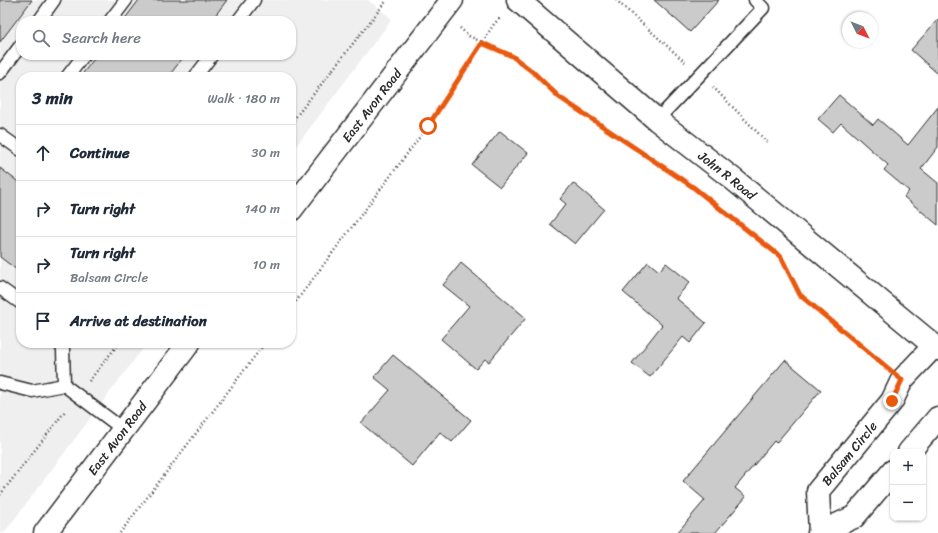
<!DOCTYPE html>
<html lang="en">
<head>
<meta charset="utf-8">
<style>
	body { margin:0; font-family:Sriracha,sans-serif; background:#f6f6f7; color:#1f2937 }
	.controls { position:absolute; right:12px; bottom:12px; display:grid; overflow:hidden; border-radius:8px; box-shadow:0 1px 3px #0004 }
	.controls button { width:36px; height:36px; display:grid; place-items:center; padding:0; border:0; border-bottom:1px solid #e0e1e3; background:#fff; color:#1f2937; font:20px sans-serif }
	.compass { position:absolute; left:842px; top:12px; width:36px; height:36px; border-radius:50%; background:#fff; box-shadow:0 1px 3px #0004; rotate:132deg }
	.stop { position:absolute; width:12px; height:12px; margin:-9px; border:3px solid #ea580c; border-radius:50%; background:#fff }
	.stop.end { background:#ea580c; border-color:#fff; box-shadow:0 1px 4px #0008 }
	.list { margin:0; padding:0; list-style:none }
	h2 { display:flex; justify-content:space-between; align-items:center; height:52px; margin:0; padding:0 16px; font-size:17px }
	h2 small { font-size:13px; font-weight:400; color:#747a83 }
	.list li { display:grid; grid-template-columns:26px 1fr auto; gap:12px; align-items:center; box-sizing:border-box; height:56px; padding:0 16px; border-top:1px solid #e0e1e3 }
	.list b { display:block; font-size:15px; white-space:nowrap }
	.list p { margin:0; font-size:13px; white-space:nowrap; color:#747a83 }
	.list em { font-size:13px; font-style:normal; color:#747a83 }
	.icon { flex:none; width:22px; height:22px; fill:none; stroke:currentColor; stroke-width:2; stroke-linecap:round; stroke-linejoin:round }
	.map { position:relative; flex:none; width:938px; height:533px; overflow:hidden }
	.search { position:absolute; background:#fff; box-shadow:0 1px 3px #0004; left:16px; top:16px; width:280px; height:44px; display:flex; align-items:center; gap:10px; box-sizing:border-box; padding:0 14px; border-radius:16px; color:#747a83; font-size:15px }
	.panel { position:absolute; background:#fff; box-shadow:0 1px 3px #0004; left:16px; top:72px; width:280px; height:276px; border-radius:16px }
	.map>svg:first-child { display:block }
</style>
</head>
<body>
<div class="map">
<svg width="938" height="533" viewBox="0 0 938 533">
	<rect width="100%" height="100%" fill="#fff"/>
	<filter id="ink" filterUnits="userSpaceOnUse"><feTurbulence type="fractalNoise" baseFrequency=".025" numOctaves="2"/><feDisplacementMap in="SourceGraphic" scale="8" xChannelSelector="R" yChannelSelector="G"/><feConvolveMatrix kernelMatrix="1 2 1 2 8 2 1 2 1" color-interpolation-filters="sRGB"/></filter>
	<g filter="url(#ink)">
		<path fill="#efefef" fill-rule="evenodd" d="M 0,0 L 368,0 L 392,19 L 291,153 L 291,77 L 21,77 L 21,343 L 147,343 L 4,533 L 0,533 ZM 21,21 L 291,21 L 291,55 L 21,55 Z"/>
		<path fill="#cbcbcb" stroke="#2b2b2b" d="M 0,0 L 32,0 L 0,42 Z
			M 139,0 L 227,0 L 211,21 L 123,21 Z
			M 654,0 L 719,0 L 690,32 Z
			M 938,19 L 938,74 L 911,50 Z
			M 97,55 L 185,55 L 168,77 L 80,77 Z
			M 839,95 L 873,125 L 878,119 L 908,145 L 938,107 L 938,147 L 921,169 L 938,183 L 938,225 L 904,197 L 909,191 L 884,170 L 888,165 L 860,140 L 841,123 L 833,132 L 818,119 Z
			M 500,131 L 528,153 L 500,187 L 472,165 Z
			M 0,168 L 21,184 L 21,273 L 0,257 Z
			M 573,183 L 604,209 L 575,244 L 550,224 L 566,204 L 560,199 Z
			M 648,262 L 659,271 L 666,263 L 690,282 L 676,298 L 706,323 L 690,343 L 683,337 L 650,377 L 632,363 L 662,325 L 623,292 Z
			M 461,263 L 526,318 L 489,362 L 485,359 L 476,369 L 441,339 L 469,306 L 443,285 Z
			M 393,355 L 471,420 L 452,442 L 440,432 L 412,466 L 361,423 L 390,390 L 374,377 Z
			M 785,360 L 821,390 L 776,443 L 774,441 L 735,488 L 746,497 L 715,533 L 677,533 L 705,500 L 683,481 Z"/>
		<g fill="none" stroke-linecap="round" stroke-linejoin="round">
			<defs>
				<path id="lane" d="M 39,21 L 54,0
					M 110,21 L 126,0
					M 238,21 L 254,0
					M 0,73 L 21,45
					M 67,77 L 84,55
					M 195,77 L 212,55
					M 657,120 L 763,8 L 755,0
					M 0,135 L 21,150
					M 0,288 L 21,303
					M 59,343 L 63,349 L 64,385
					M 0,383 L 32,391 L 64,385 L 124,430"/>
				<g id="street">
					<path d="M 909,452 L 938,418"/>
					<path d="M 819,533 L 854,517 L 893,471"/>
					<path id="s1" d="M 820,533 L 818,491 L 892,401 L 902,380 L 934,346"/>
				</g>
				<g id="secondary">
					<path id="s2" d="M 518,0 L 657,120 L 733,179 L 938,349"/>
					<path id="s3" d="M 291,210 L 452,0"/>
					<path id="s4" d="M 45,533 L 189,343"/>
				</g>
			</defs>
			<use href="#lane" stroke="#2b2b2b" stroke-width="15"/>
			<use href="#street" stroke="#2b2b2b" stroke-width="25"/>
			<use href="#secondary" stroke="#2b2b2b" stroke-width="25"/>
			<path stroke="#2b2b2b" stroke-width="2.5" stroke-dasharray="1 3" stroke-linecap="butt" d="M 616,0 L 685,62
				M 460,28 L 469,36 L 512,56 L 533,72 L 559,97 L 693,187 L 781,257 L 800,295 L 884,364
				M 713,87 L 769,144
				M 291,123 L 387,0
				M 291,308 L 428,126 L 494,24 L 501,17
				M 89,381 L 119,343
				M 0,495 L 66,410
				M 120,533 L 265,343"/>
			<use href="#lane" stroke="#fff" stroke-width="12"/>
			<use href="#street" stroke="#fff" stroke-width="22"/>
			<use href="#secondary" stroke="#fff" stroke-width="22"/>
		</g>
	</g>
	<g fill="none" stroke-linecap="round" stroke-linejoin="round" filter="url(#ink)">
		<path stroke="#ea580c" stroke-width="5" d="M 428,126 L 482,43 L 512,56 L 533,72 L 559,97 L 693,187 L 781,257 L 800,295 L 902,380 L 892,401"/>
	</g>
	<g text-anchor="middle" dominant-baseline="central" stroke-width="3.5" stroke-linejoin="round" paint-order="stroke">
		<g font-size="13" fill="#2b2b2b" stroke="#fff">
			<text stroke="none"><textPath href="#s3" startOffset="132">East Avon Road</textPath></text>
			<text stroke="none"><textPath href="#s2" startOffset="273">John R Road</textPath></text>
			<text stroke="none"><textPath href="#s4" startOffset="119">East Avon Road</textPath></text>
			<text stroke="none"><textPath href="#s1" startOffset="91">Balsam Circle</textPath></text>
		</g>
	</g>
</svg>
<div class="controls">
<button>+</button>
<button>−</button>
</div>
<svg class="compass" viewBox="-18 -18 36 36"><path d="M0-13l5 13h-10z" fill="#e53935"/><path d="M0 13l5-13h-10z" fill="#747a83"/></svg>
<div class="stop" style="left:428px;top:126px"></div>
<div class="stop end" style="left:892px;top:401px"></div>
<div class="search"><svg class="icon" aria-label="search" viewBox="0 0 24 24"><circle cx="10" cy="10" r="6"/><path d="M15 15l6 6"/></svg>Search here</div>
<section class="panel">
<h2>3 min<small>Walk · 180 m</small></h2>
<ul class="list">
<li><svg class="icon" aria-label="ahead" viewBox="0 0 24 24"><path d="M12 20V5M6 11l6-6 6 6"/></svg><div><b>Continue</b></div><em>30 m</em></li>
<li><svg class="icon" aria-label="right" viewBox="0 0 24 24"><path d="M7 20v-9h11M14 6l5 5-5 5"/></svg><div><b>Turn right</b></div><em>140 m</em></li>
<li><svg class="icon" aria-label="right" viewBox="0 0 24 24"><path d="M7 20v-9h11M14 6l5 5-5 5"/></svg><div><b>Turn right</b><p>Balsam Circle</p></div><em>10 m</em></li>
<li><svg class="icon" aria-label="arrive" viewBox="0 0 24 24"><path d="M6 21V4h12l-3 4 3 4H6"/></svg><div><b>Arrive at destination</b></div></li>
</ul>
</section>
</div>
</body>
</html>
